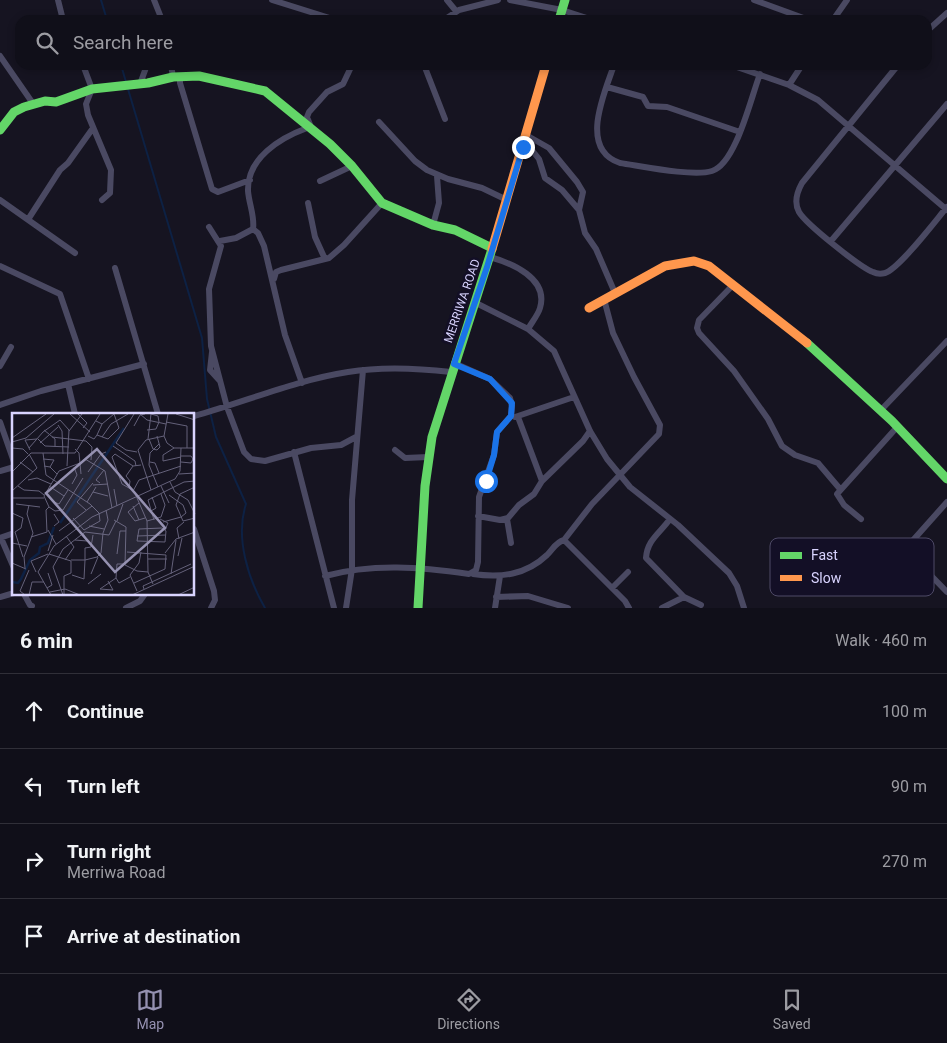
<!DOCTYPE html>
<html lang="en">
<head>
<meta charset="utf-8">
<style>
	body { margin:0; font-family:Roboto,sans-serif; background:#1e1d26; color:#f1f3f6 }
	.stop { position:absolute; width:15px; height:15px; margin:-11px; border:4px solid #1a73e8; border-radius:50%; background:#fff }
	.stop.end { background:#1a73e8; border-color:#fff; box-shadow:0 1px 5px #0008 }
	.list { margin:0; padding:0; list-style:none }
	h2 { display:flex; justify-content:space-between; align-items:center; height:65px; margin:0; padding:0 20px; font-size:21px }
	h2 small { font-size:16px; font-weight:400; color:#9c9ca2 }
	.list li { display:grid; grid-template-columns:32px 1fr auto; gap:15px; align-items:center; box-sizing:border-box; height:75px; padding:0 20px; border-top:1px solid #302f38 }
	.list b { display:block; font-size:19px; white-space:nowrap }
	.list p { margin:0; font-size:16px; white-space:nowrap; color:#9c9ca2 }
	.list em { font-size:16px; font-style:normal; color:#9c9ca2 }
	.icon { flex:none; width:28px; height:28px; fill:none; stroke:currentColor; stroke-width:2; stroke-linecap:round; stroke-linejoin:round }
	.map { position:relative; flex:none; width:947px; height:608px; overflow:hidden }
	.search { position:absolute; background:#100f19; box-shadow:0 2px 8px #0003; left:15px; right:15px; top:15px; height:55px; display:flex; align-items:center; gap:12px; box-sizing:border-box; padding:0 18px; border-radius:15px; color:#9c9ca2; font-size:19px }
	.sheet { height:365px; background:#100f19 }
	nav { display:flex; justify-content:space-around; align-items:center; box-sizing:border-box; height:70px; border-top:1px solid #302f38; background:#100f19; font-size:14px; color:#9c9ca2 }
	nav a { display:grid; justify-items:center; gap:2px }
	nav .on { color:#9591b1 }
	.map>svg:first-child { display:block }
</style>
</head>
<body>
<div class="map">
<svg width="947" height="608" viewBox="0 0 947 608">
	<rect width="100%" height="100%" fill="#161421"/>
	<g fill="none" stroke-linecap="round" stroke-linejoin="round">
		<path stroke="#0d2144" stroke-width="2" d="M 101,0 L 107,20
			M 121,65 L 126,82
			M 128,89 L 202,338 L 207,399 L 216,437 L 246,504 C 235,537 248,579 265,608"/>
		<path stroke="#4a4962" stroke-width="6" d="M 58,0 L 63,20
			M 154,0 L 162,20
			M 272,0 L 336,20
			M 447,0 L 456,11
			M 510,0 L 562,10 L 593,20
			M 754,0 L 809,20
			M 444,20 L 459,10 L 498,0
			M 833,20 L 847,0
			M 927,31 L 947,13
			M 0,56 L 34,105
			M 83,65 L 92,89 L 86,104 L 88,115 L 111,170 L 110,193 L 102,200
			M 171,65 L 173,77
			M 424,65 L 445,119
			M 614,65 C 605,92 578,149 620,163 C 641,166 693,177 712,171 C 736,164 751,97 760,74
			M 731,65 L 789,85 L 818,100 L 947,210
			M 898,65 L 802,183 C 797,192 794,203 799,212 C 806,224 861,268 873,272 C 877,274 881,274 885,273 C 899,269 936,220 947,207
			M 180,76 L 180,83 L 212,189 L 218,192 L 250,180
			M 140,84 L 147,65
			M 789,85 L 802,65
			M 607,87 L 643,97 L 648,106 L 667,107 L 740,132
			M 379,122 L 415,161 L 427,170 L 448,179 L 482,188 L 507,200
			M 311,127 L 307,117 L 309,112 L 327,92 L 343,84 L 352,65
			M 526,135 L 549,148 L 577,182 L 583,192 L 579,210
			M 523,147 L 531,149 L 539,159 L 545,178 L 562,190 L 579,210 L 585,233 L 596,249 L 615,293
			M 320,181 L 352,166
			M 0,200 L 75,253
			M 308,203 L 315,237 L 325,259
			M 29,218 L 60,170 L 68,163 L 93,128
			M 433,225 L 439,203 L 437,176
			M 209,227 L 221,246 L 209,289 L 211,346 L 227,407 L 244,452 L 251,459 L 265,461 L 311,448 L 341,445 L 356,437
			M 253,229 L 258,233 L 264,246 L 285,335 L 302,383
			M 220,241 L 236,238 L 253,229 C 255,217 249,204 248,191 C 247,158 280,138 307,128
			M 831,241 L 947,104
			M 490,257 C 511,263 549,278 540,308 C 538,315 532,322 528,329
			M 0,266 L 60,294 L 89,379
			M 115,268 L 158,414
			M 274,279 L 276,272 L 281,270 L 329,258 L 344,245 L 382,203
			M 733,285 L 699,320 L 697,328 L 699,333 L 734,371 L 768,419 L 782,446 L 795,455 L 818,463 L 840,489
			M 474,302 L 528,329 L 554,351 L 590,431 L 607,459 L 630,487 L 678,525 L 729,573 L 737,586 L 744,608
			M 212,352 L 210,370 L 220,381
			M 0,366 L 11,347
			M 68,384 L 75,414
			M 0,405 L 41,391 L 144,364
			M 882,409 L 947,341
			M 194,416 C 245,402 296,380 348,372 C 383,366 417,368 451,372
			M 515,417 L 574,397
			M 518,417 L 542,481
			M 0,422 L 14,462
			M 395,450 L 405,458 L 428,457
			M 294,452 L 334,608
			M 0,471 L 14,467
			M 947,502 L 907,547 L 914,558 L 947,592
			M 478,516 L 500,520 L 508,518 L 519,505 L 534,494 L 542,481 L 583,441 L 590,431
			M 507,519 L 511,543
			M 670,519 C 660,533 647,540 646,558 L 684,597 L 701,605
			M 861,519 L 844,505 L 837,494 L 898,426
			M 194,529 L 214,591 L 215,600 L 211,608
			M 0,538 L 14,533
			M 1,538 L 14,568
			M 564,540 L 625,601 L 629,608
			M 473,574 C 501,578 526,575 547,555 C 553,549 556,542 564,540 L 592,504 L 659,434 L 660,425 L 634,377 L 613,333 L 604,299
			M 325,576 C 373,563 421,567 469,574 L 476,570 L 478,562 L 479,497 L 494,455 L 497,432 L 511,416 L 512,406 L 510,398 L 490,379 L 454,363
			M 612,588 L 628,572
			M 24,594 L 30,605 L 32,606
			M 0,597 L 14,593
			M 496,597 L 528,596 L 568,608
			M 126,608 L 140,601 L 145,594
			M 346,608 L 352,569 L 352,500 L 363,370
			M 495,608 L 500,576
			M 662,608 L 684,597"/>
		<path stroke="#63d668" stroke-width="9" d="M 559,20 L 565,0
			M 0,130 L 14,112 L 24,107 L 45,101 L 56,102 L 92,89 L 148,83 L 173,77 L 199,76 L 265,91 L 330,144 L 352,166 L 382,203 L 433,225 L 455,230 L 492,248
			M 807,343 L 892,421 L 947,479
			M 418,608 L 425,486 L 432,437 L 492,249"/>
		<path stroke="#ff974d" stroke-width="9" d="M 492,249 L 546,65
			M 589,308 L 665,266 L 694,261 L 709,266 L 807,343"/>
	</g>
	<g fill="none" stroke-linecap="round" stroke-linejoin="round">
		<path stroke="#1a73e8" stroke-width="6" d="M 486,481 L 494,455 L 497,432 L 511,416 L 512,403 L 490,379 L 454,364 L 487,267 L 523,147"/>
	</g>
	<g text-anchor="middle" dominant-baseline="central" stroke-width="5" stroke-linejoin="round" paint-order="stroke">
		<g font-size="12" fill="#d9d4ff" stroke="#130f26">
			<text transform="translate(462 301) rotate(-71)">MERRIWA ROAD</text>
		</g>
	</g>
	<g transform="translate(12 413)">
		<rect width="182" height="182" fill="#161421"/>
		<path fill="none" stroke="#0d2144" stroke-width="2.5" d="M 48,110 L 112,15M 0,169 L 6,170 L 9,166 L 18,147 L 27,140 L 28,134 L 36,130 L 42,114"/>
		<path fill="none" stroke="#64617a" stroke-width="1" d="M 58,1 L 78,19M 66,1 L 75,10 L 71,15M 122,1 L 104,30 L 114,37 L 125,39M 128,1 L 135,7 L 154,11M 156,1 L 152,23 L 155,30 L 162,35 L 183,35M 164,1 L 183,7M 154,9 L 175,13 L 175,35M 90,11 L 102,1M 46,12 L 50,18 L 51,41M 122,13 L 128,2 L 133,1M 32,17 L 43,26 L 43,34M 135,17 L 144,16 L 147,9 L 146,3 L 139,1M 57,18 L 70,1M 85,22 L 96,26 L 107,15 L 102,1M 76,23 L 82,26 L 85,22 L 90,11 L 84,8M 40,24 L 74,28 L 80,34 L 79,47M 90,24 L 99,11 L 116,1M 0,25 L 34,1M 26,26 L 33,33 L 57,34M 136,26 L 139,1M 137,26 L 141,36 L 145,37 L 148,34 L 145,23M 0,29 L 14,25 L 42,1M 28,30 L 46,14M 101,33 L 123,48 L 124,53M 0,35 L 11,36 L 16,41M 17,35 L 31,19 L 48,7 L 57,17 L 55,53M 162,35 L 151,42 L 151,48 L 169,44M 63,36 L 67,40 L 69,61M 18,37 L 13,27 L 25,26M 31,40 L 34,62 L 78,91 L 87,100M 31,46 L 42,47 L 38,54M 73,46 L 93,58 L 100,95M 8,49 L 21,59M 138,49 L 143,50 L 147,60M 169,49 L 179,50 L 181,46 L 179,43 L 169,43M 68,50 L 47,58 L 32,83 L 37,94 L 43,98 L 51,97 L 71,65M 129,52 L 121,53 L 103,41 L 100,44 L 110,71 L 122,78 L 135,108 L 136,159 L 141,171M 32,53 L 38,54 L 45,61M 0,59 L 19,40 L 63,40 L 88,1M 76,59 L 89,41 L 94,39M 167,61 L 183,60M 16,67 L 25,65 L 39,71M 158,69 L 163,79 L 176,87 L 183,101M 88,70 L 84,67 L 92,57M 60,71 L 65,62 L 62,54M 81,72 L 96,71M 6,73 L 12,77 L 27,78 L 32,82M 37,73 L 52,83M 149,73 L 157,90M 146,74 L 137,52 L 138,40 L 147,31M 183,74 L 168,81 L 164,92 L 171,108 L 183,105M 117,75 L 118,68 L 114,63 L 121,53M 102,76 L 105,93M 139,77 L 126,37 L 134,27 L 152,23M 0,78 L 25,55 L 17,41M 121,78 L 127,67 L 169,53M 81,79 L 96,83M 157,82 L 171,92 L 174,100 L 169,104M 0,85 L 32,85M 42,89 L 47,91 L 56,77M 75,89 L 84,74M 127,90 L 116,99 L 123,108 L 133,105M 4,91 L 28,94M 121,93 L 127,107M 74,97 L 65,89 L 81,70M 139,98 L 144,95 L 140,84M 0,100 L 11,105 L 9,115 L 3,119 L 11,144M 42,101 L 47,109 L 42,113M 61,105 L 72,117 L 88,108 L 87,100M 148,106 L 156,110 L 153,117M 102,107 L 114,114 L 113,152 L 125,158 L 136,159M 142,107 L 136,87 L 172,69 L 183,68M 105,108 L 111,91M 135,108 L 149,104 L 153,92 L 149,81M 151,109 L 169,104M 77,113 L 92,116M 150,115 L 154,118 L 153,129 L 125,128 L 127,116 ZM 36,117 L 44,131M 47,118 L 80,93M 73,119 L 97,122 L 104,108M 125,123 L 154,122M 19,124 L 35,119 L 34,97 L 37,94M 167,126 L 165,115 L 172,109M 63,127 L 75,128 L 71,120M 0,130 L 15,133M 36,138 L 41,122M 115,139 L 154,142 L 153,156 L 122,170M 153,140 L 164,126 L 183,119M 37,141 L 59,148 L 59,160 L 52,163 L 52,181M 105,141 L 108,118 L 114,118M 166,143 L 170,125M 136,146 L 155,146M 53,147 L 62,134 L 54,123M 59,147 L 73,147 L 73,135 L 79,134 L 81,122M 0,150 L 14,156M 113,151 L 105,151 L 104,165 L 107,170 L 118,164M 13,155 L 12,144 L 21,120 L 15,101 L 17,92M 24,159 L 19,148 L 36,141M 79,161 L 86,144M 159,161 L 164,127M 60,162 L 72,166 L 73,147 L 85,144 L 89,140 L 91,120 L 96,107 L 94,97M 76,171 L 89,161M 35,175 L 40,172 L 36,160M 88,176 L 101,177 L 96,168M 88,176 L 104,165M 132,176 L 131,173 L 179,151M 125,178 L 118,162 L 127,150 L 129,139M 38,179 L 53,176 L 68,182M 13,182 L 8,178 L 17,157M 17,182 L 20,169 L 32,169M 39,182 L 26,159 L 42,133 L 80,104 L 163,66 L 168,58 L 169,35M 51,182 L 41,154 L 51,136 L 73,119M 120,182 L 183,153M 166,182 L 183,174"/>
		<path fill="#9591b1" fill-opacity="0.15" stroke="#9591b1" stroke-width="2.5" d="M 85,36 L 153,115 L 103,159 L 34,80 Z"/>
		<rect width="182" height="182" fill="none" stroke="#d9d4ff" stroke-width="2.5"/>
	</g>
	<rect x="770" y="538" width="164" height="58" rx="8" fill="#130f26" stroke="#4e4a67" stroke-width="1"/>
	<rect x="780" y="552" width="22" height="7" fill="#63d668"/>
	<rect x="780" y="575" width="22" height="6" fill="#ff974d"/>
	<g font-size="14" fill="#d9d4ff">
		<text x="811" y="560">Fast</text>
		<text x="811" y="583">Slow</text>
	</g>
</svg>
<div class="stop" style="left:486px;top:481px"></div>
<div class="stop end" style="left:523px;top:147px"></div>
<div class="search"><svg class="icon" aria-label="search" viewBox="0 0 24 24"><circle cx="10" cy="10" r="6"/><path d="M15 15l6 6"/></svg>Search here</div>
</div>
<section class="sheet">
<h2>6 min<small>Walk · 460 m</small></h2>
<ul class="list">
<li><svg class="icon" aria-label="ahead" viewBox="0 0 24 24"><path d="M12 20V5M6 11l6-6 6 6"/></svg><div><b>Continue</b></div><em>100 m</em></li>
<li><svg class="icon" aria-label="left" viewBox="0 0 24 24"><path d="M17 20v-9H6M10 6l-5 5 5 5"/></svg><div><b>Turn left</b></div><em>90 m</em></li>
<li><svg class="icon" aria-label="right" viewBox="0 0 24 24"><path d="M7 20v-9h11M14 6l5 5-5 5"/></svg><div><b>Turn right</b><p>Merriwa Road</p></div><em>270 m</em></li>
<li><svg class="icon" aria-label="arrive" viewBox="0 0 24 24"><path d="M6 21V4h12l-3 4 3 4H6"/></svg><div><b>Arrive at destination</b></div></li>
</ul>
</section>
<nav>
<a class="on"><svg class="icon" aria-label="map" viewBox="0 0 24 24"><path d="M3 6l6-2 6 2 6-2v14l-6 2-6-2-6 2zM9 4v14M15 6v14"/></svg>Map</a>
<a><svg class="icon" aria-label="directions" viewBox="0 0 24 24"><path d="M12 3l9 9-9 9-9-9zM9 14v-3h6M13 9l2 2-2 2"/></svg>Directions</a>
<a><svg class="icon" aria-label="saved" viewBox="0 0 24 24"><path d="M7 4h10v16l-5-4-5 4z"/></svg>Saved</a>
</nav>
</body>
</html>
